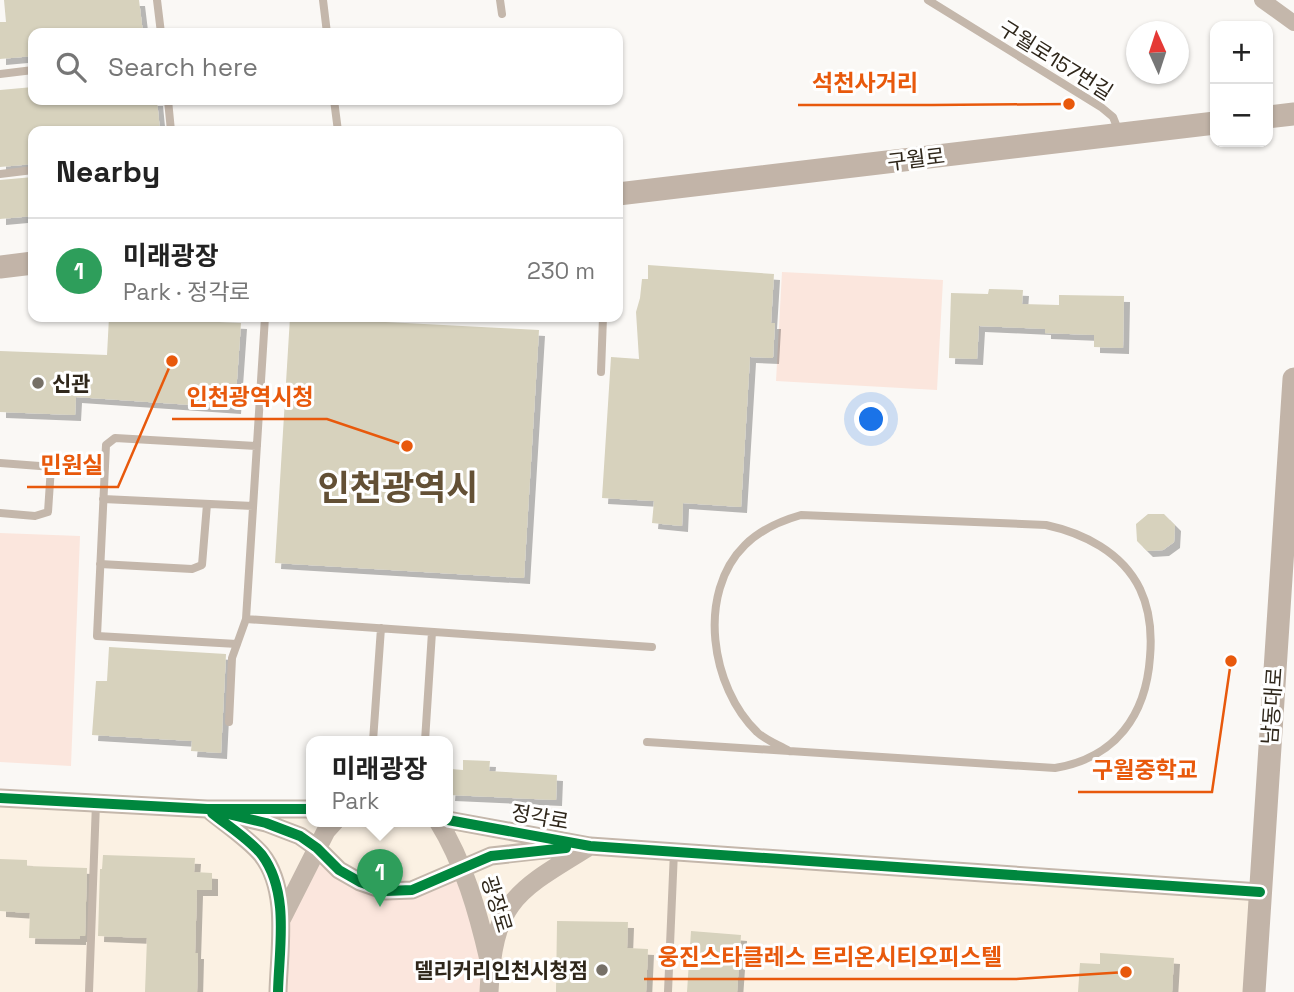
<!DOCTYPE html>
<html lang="en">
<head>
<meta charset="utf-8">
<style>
	body { margin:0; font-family:"Space Grotesk","Noto Sans KR",sans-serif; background:#f6f6f6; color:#222 }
	.controls { position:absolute; right:21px; top:21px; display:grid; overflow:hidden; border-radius:14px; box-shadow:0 2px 5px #0004 }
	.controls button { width:63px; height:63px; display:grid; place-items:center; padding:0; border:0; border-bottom:2px solid #e0e0e0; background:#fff; color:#222; font:35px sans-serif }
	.compass { position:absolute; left:1126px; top:21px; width:63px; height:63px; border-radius:50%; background:#fff; box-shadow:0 2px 5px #0004; rotate:357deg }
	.you { position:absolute; left:872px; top:420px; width:24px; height:24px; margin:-18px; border:5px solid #fff; border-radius:50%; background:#1a73e8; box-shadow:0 0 0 10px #1a73e833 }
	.badge { display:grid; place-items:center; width:46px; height:46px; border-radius:50%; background:#767067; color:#fff; font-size:23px; font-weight:700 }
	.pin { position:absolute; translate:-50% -58px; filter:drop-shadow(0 2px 4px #0008) }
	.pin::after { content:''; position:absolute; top:37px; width:24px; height:21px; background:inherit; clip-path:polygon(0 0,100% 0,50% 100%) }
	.popup { position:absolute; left:306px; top:736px; width:147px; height:91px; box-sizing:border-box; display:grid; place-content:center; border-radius:14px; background:#fff; filter:drop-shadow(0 2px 5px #0005); font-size:23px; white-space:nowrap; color:#767676 }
	.popup b { font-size:26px; color:#222 }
	.popup::after { content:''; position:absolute; left:50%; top:100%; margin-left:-14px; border:14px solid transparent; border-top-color:#fff }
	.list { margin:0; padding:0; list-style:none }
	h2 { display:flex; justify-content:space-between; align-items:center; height:91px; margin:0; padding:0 28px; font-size:30px }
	h2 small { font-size:23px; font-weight:400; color:#767676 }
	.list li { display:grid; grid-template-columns:46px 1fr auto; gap:21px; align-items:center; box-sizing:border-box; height:105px; padding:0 28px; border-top:2px solid #e0e0e0 }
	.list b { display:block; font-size:26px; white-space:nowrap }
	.list p { margin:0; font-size:23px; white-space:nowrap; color:#767676 }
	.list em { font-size:23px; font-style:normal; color:#767676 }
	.icon { flex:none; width:38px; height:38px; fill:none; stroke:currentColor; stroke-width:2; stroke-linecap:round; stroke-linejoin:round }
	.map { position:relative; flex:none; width:1294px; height:992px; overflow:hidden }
	.search { position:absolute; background:#fff; box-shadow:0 2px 5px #0004; left:28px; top:28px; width:595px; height:77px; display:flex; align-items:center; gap:18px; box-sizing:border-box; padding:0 24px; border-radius:14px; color:#767676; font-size:26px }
	.panel { position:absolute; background:#fff; box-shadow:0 2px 5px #0004; left:28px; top:126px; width:595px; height:196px; border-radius:14px }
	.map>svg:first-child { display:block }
</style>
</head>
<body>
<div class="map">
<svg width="1294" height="992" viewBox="0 0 1294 992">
	<defs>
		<filter id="shadow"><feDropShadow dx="6" dy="6" stdDeviation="0" flood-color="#0004"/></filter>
	</defs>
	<rect width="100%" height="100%" fill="#faf8f5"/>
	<path fill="#fbf1e3" d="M 0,798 L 312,809 L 312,821 L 448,821 L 590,846 L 1260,892 L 1253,992 L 0,992 Z"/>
	<path fill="#fbe6dd" d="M 782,272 L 943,280 L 937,390 L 776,381 Z
		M 0,533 L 80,536 L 71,766 L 0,762 Z
		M 317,848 L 386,891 L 462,868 L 489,992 L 278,992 L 279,924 Z"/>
	<path fill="#d7d2bd" filter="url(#shadow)" d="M 4,0 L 139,0 L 143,33 L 33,33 L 33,56 L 0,59 L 0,22 L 6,22 Z
		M 33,87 L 33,100 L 157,100 L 160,131 L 33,131 L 33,164 L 0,167 L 0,90 Z
		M 33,177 L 33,216 L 0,219 L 0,180 Z
		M 648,265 L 774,274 L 771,323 L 775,323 L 773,358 L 750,357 L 741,507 L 683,503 L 682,526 L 652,523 L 654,501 L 602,498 L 611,357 L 639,359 L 636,312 L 640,298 L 642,279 L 648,279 Z
		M 989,289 L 1023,290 L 1022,304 L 1059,305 L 1059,295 L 1124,296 L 1123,348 L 1094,347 L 1094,335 L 1045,333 L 1045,329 L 979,326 L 977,359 L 949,358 L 951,293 L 988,294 Z
		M 109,317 L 241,323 L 235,408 L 76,397 L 75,415 L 0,412 L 0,351 L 107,355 Z
		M 290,317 L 539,330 L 524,578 L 275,563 Z
		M 1148,514 L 1164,514 L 1175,525 L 1174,542 L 1163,550 L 1147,551 L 1137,541 L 1136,524 Z
		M 109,647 L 226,654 L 221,753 L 191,751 L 192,741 L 92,735 L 96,681 L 107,681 Z
		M 463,760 L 490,761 L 489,771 L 557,775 L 556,800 L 449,795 L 451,769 L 463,770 Z
		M 103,855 L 195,858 L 194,872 L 212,873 L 212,890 L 197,890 L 195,953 L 198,953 L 197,992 L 145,992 L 147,938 L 98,936 L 100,869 L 102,869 Z
		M 0,859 L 27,860 L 27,866 L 87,868 L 85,936 L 80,936 L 80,939 L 29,938 L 30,913 L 0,911 Z
		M 557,921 L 628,922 L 627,948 L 648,949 L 646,992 L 556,992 Z
		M 691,931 L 741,935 L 737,992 L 687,992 Z
		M 1100,953 L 1174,958 L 1172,992 L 1078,992 L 1080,963 L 1100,964 Z"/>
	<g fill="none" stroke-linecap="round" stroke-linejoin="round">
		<path stroke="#c4b7ab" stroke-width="8" d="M 157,0 L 161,33
			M 323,0 L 327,33
			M 500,0 L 502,14
			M 928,0 L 1101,107 L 1113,117 L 1119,132
			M 0,74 L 33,70
			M 168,100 L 171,131
			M 334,100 L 338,131
			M 0,174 L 33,170
			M 601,372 L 603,317
			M 0,463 L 66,468
			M 103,499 L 253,506
			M 0,513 L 35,516 L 48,512 L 51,467
			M 100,564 L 192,569 L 202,565 L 207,504
			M 246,619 L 652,647
			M 237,644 L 97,636 L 106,445 L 115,438 L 257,446
			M 229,722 L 232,658 L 246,619 L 265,317
			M 373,741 L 381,628
			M 425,741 L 432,632
			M 647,742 L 1055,768 C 1116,758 1146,715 1150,657 C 1152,634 1150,610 1140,589 C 1122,552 1083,533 1046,525 L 801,515 C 780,521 761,529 745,545 C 696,593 711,688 757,732 C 765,740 779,745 789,751
			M 89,992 L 96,803
			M 668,992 L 674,851"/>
		<path stroke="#c4b7ab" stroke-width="16" d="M 1262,0 L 1294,23"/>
		<path stroke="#c4b7ab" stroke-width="19" d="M 0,798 L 207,809 L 312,809
			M 207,809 L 266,823 L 300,836 L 317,848 L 339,870 L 360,882 L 386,891 L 412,890 L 491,856 L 561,848
			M 210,811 C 227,825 247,838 261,854 C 290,889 279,950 278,992
			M 448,820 L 590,846 L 1260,892
			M 438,821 C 464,863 478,912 489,960
			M 282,918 L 326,831 L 335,821
			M 489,992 C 493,900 517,891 590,846"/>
		<path stroke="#c2b4a8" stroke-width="23" d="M 1268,117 L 1294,114
			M 618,194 L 1215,123
			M 0,267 L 33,263
			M 1254,992 L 1294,379"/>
		<defs>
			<path id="cycleway" d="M 0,798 L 207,809 L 312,809
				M 207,809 L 266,823 L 300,836 L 317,848 L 339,870 L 360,882 L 386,891 L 412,890 L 491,856 L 566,848
				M 212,813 C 228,826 249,839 262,855 C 290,893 279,948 278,992
				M 448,820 L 590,846 L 1260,892"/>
		</defs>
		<use href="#cycleway" stroke="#fff" stroke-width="15"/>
		<use href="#cycleway" stroke="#00873e" stroke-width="10"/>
	</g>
	<g fill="#767067" stroke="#fff" stroke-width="2.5">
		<circle cx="38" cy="383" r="7"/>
		<circle cx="602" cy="970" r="7"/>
	</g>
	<g text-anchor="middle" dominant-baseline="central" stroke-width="6" stroke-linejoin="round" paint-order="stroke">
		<g font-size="21" fill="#2f271b" stroke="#fff">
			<text transform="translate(1056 60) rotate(32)">구월로157번길</text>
			<text transform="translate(916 159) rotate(-7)">구월로</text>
			<text transform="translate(1272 706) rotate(-86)">남동대로</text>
			<text transform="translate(540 817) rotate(10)">정각로</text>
			<text transform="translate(497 904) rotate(73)">광장로</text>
		</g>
		<g font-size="21" font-weight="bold" fill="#2f271b" stroke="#fff" text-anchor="start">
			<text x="52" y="383">신관</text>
			<text x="588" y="970" text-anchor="end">델리커리인천시청점</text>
		</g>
		<g font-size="35" font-weight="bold" fill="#635035" stroke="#fff">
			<text x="398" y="488">인천광역시</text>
		</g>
	</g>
	<path fill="none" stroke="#e8590c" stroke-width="2.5" d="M1069 104L932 105H798M407 446L327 419H172M172 361L118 487H27M1231 661L1212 792H1078M1126 972L1016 979H644"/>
	<g fill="#e8590c" stroke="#fff" stroke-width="2.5">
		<circle cx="1069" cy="104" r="7"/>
		<circle cx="407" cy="446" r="7"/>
		<circle cx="172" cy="361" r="7"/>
		<circle cx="1231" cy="661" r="7"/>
		<circle cx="1126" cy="972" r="7"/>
	</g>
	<g font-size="23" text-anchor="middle" font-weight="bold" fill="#e8590c" stroke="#fff" stroke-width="6" stroke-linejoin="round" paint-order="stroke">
		<text x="865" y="91">석천사거리</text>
		<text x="250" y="405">인천광역시청</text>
		<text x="72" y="473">민원실</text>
		<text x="1145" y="778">구월중학교</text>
		<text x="830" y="965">웅진스타클레스 트리온시티오피스텔</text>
	</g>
</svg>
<div class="controls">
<button>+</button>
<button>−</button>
</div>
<svg class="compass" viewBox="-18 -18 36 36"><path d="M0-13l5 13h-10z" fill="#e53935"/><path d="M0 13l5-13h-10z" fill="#767676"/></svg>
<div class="you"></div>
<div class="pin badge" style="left:380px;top:907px;background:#2e9e5b">1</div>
<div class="popup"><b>미래광장</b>Park</div>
<div class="search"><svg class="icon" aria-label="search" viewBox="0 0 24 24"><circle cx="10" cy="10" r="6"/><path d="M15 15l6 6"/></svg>Search here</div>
<section class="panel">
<h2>Nearby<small></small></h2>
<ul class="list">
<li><span class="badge" style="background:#2e9e5b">1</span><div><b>미래광장</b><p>Park · 정각로</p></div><em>230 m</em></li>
</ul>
</section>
</div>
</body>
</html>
